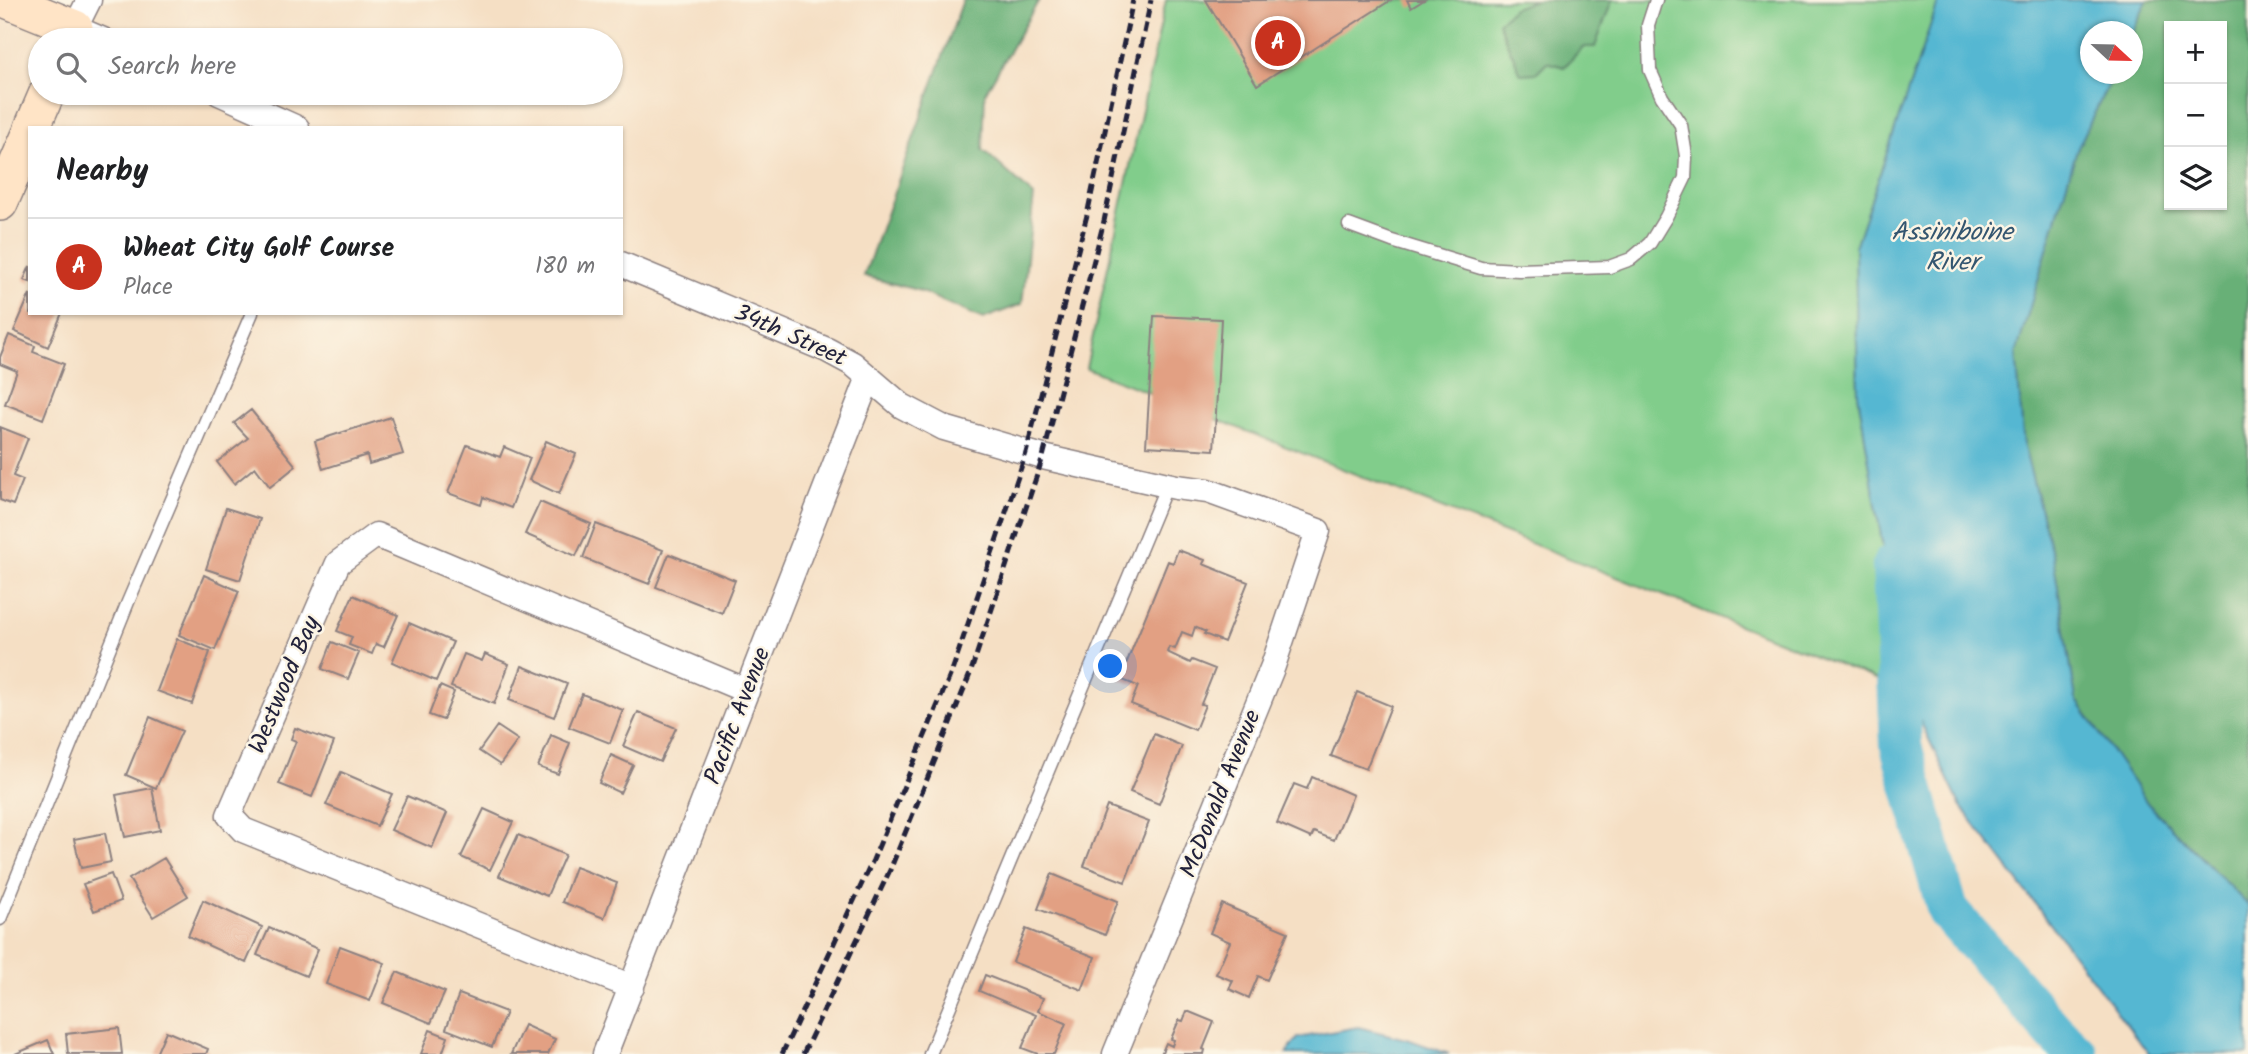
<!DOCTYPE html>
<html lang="en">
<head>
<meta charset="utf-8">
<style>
	body { margin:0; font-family:Kalam,sans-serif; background:#f2f2f2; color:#202124 }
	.controls { position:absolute; right:21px; top:21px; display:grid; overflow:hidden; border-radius:0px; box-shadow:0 2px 5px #0004 }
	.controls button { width:63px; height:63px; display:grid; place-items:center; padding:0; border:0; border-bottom:2px solid #e0e0e0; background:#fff; color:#202124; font:35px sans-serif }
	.compass { position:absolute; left:2080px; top:21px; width:63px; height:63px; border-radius:50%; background:#fff; box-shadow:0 2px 5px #0004; rotate:112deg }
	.you { position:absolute; left:1111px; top:667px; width:24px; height:24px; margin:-18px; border:5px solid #fff; border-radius:50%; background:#1a73e8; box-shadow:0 0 0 10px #1a73e833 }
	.badge { display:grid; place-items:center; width:46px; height:46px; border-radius:50%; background:#c8321e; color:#fff; font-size:23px; font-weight:700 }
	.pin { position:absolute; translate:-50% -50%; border:4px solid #fff; box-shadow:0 2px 7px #0006 }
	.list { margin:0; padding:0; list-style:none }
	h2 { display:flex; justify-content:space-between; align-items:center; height:91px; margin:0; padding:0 28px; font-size:30px }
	h2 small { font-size:23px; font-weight:400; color:#757577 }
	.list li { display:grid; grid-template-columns:46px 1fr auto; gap:21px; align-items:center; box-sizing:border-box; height:98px; padding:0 28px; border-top:2px solid #e0e0e0 }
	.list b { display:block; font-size:26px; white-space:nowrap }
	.list p { margin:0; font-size:23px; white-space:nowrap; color:#757577 }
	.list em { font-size:23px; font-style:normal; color:#757577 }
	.icon { flex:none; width:38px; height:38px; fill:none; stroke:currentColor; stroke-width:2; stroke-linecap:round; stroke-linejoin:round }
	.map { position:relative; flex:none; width:2248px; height:1054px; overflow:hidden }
	.search { position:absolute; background:#fff; box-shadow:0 2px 5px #0004; left:28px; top:28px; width:595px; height:77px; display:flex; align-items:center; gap:18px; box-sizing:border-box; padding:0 24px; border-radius:38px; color:#757577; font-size:26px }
	.panel { position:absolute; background:#fff; box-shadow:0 2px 5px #0004; left:28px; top:126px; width:595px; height:189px; border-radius:0px }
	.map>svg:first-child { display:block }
</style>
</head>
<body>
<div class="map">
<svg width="2248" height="1054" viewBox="0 0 2248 1054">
	<rect width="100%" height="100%" fill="#fcf5e5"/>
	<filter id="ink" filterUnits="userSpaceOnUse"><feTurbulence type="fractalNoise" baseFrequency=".0143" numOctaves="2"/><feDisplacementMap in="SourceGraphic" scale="14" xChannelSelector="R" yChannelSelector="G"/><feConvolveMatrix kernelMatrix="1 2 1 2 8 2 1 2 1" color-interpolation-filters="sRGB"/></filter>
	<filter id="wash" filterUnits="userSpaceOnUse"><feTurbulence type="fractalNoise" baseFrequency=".00686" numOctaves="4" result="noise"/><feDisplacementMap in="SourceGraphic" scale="28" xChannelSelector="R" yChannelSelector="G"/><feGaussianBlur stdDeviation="1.57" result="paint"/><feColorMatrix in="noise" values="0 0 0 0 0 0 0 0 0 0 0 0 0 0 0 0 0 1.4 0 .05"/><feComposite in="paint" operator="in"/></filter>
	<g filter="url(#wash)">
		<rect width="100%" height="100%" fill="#f5dfc4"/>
		<path fill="#81cd8b" stroke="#527863" stroke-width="2" d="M 1166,0 L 1939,0 L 1855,247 L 1858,394 L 1906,691 L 1086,368 Z"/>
		<path fill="#68b077" stroke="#456959" stroke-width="2" fill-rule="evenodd" d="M 963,0 L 1039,0 L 985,93 L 983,150 L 1034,196 L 1022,304 L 983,319 L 917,290 L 864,276 Z
			M 1535,0 L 1612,0 L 1595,47 L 1583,47 L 1564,67 L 1547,62 L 1536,73 L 1521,74 L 1498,23 L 1513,8 Z
			M 2147,0 L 2248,0 L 2248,905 L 2148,804 L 2076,699 L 2053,557 L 2024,447 L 2016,354 L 2076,152 L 2113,74 L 2132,74 L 2133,32 ZM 2169,26 L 2222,26 L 2222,205 L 2169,205 Z"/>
		<path fill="#54b7d2" stroke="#3b6c86" stroke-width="2" d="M 1939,0 L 2147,0 L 2132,32 L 2090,32 L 2090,74 L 2113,74 L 2076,152 L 2016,354 L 2024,447 L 2053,557 L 2076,699 L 2148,804 L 2248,905 L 2248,1054 L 2149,1054 L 1960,805 L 1906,691 L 1858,394 L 1855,247 Z
			M 1358,1027 L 1410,1040 L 1449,1054 L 1286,1054 L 1298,1038 Z"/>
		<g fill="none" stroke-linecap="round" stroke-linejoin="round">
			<path stroke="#54b7d2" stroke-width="42" d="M 1893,565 L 1901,746 L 1948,911 L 2055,1033 L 2077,1054"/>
		</g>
		<g id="blocks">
			<path fill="#e2a083" d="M 1206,0 L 1391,0 L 1257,85 Z
				M 1407,0 L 1424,0 L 1411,8 Z
				M 30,266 L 30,282 L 24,280 Z
				M 30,294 L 30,313 L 62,313 L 48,347 L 14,331 Z
				M 1154,316 L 1221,319 L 1214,450 L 1146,446 Z
				M 9,335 L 35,346 L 33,352 L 64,364 L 43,419 L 5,404 L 17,371 L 0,364 L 0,357 Z
				M 251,410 L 296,466 L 270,487 L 255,467 L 234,484 L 217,462 L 248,438 L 234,423 Z
				M 391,417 L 403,454 L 369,464 L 367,455 L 323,469 L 315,441 Z
				M 0,427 L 28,438 L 13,476 L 23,480 L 13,505 L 0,500 Z
				M 546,441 L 576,454 L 559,494 L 529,480 Z
				M 467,445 L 500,457 L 504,447 L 530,458 L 511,508 L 483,497 L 481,505 L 448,493 Z
				M 540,502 L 591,524 L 576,556 L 525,534 Z
				M 226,508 L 260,519 L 240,580 L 206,569 Z
				M 596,524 L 663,550 L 649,584 L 583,558 Z
				M 1178,550 L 1205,560 L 1203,564 L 1248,582 L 1224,642 L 1204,634 L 1206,632 L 1195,627 L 1192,636 L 1182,632 L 1175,649 L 1169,647 L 1167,652 L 1190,663 L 1192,660 L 1215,669 L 1201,704 L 1205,705 L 1195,730 L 1131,704 L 1138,686 L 1120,679 L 1168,561 L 1173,563 Z
				M 669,554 L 735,580 L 722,613 L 656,587 Z
				M 204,575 L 239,591 L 215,650 L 179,635 Z
				M 353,595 L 398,615 L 384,647 L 376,644 L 372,654 L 349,645 L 352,637 L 337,631 Z
				M 409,623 L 453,642 L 436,681 L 392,662 Z
				M 177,639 L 210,652 L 192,704 L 157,691 Z
				M 332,642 L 359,653 L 348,679 L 322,669 Z
				M 464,654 L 482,661 L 485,654 L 509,664 L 494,704 L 451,687 Z
				M 522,666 L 567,684 L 554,717 L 509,700 Z
				M 440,686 L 454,692 L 443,720 L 429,715 Z
				M 1357,692 L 1391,706 L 1366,769 L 1331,756 Z
				M 582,694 L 623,710 L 610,743 L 569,727 Z
				M 638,712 L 676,728 L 660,762 L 623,746 Z
				M 150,717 L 182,731 L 156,788 L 126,775 Z
				M 497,726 L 518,740 L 500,765 L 479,751 Z
				M 295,728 L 334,742 L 312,797 L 279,784 L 296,741 L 291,739 Z
				M 1154,734 L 1182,746 L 1159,804 L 1130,792 Z
				M 551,735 L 570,743 L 558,774 L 538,767 Z
				M 611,755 L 633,765 L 620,793 L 599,783 Z
				M 341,772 L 392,794 L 377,826 L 326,805 Z
				M 1312,777 L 1353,795 L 1334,840 L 1314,832 L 1311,838 L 1277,823 L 1294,784 L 1307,789 Z
				M 152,788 L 160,830 L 125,837 L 116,795 Z
				M 407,796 L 447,813 L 432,848 L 391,830 Z
				M 1107,806 L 1149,822 L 1125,882 L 1084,866 Z
				M 484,809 L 513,822 L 490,870 L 461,857 Z
				M 105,833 L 111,862 L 81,868 L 74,839 Z
				M 518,835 L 565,855 L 547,896 L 499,876 Z
				M 164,858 L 188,896 L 153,917 L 129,879 Z
				M 575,867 L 617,883 L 604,918 L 562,902 Z
				M 111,874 L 121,901 L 94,911 L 83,884 Z
				M 1052,874 L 1118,901 L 1105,935 L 1038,909 Z
				M 203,900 L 262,927 L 246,963 L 188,936 Z
				M 1222,904 L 1288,932 L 1267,980 L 1258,976 L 1249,998 L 1229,989 L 1233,981 L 1216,974 L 1230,942 L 1210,933 Z
				M 269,928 L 318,949 L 306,976 L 257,955 Z
				M 1026,929 L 1095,957 L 1082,990 L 1013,962 Z
				M 340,946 L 385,963 L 370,1001 L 326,984 Z
				M 397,972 L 445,992 L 431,1023 L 383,1003 Z
				M 985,975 L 1043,998 L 1038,1011 L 1066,1023 L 1054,1054 L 1038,1054 L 1022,1048 L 1036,1015 L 979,991 Z
				M 459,994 L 506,1012 L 492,1047 L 446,1029 Z
				M 1187,1011 L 1214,1022 L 1203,1049 L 1205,1050 L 1204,1054 L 1161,1054 L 1166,1043 L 1172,1046 L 1174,1040 L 1171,1039 L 1179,1020 L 1183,1021 Z
				M 524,1025 L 555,1039 L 548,1054 L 511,1054 Z
				M 119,1028 L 122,1054 L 68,1054 L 66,1034 Z
				M 430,1030 L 448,1037 L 442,1054 L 421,1054 Z
				M 166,1031 L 208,1049 L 206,1054 L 156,1054 Z
				M 48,1040 L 54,1054 L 15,1054 Z"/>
		</g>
	</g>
	<g filter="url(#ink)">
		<use href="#blocks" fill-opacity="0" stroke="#8c8080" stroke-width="2"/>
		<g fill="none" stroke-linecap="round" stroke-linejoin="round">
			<defs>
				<path id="lane" d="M 1349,225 L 1392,241 L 1481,268 L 1519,270 L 1609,267 L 1631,259 L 1650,243 L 1666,217 L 1685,178 L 1686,156 L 1681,125 L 1662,97 L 1650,70 L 1648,25 L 1656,0
					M 0,919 L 128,602 L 252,313
					M 930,1054 L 1167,485"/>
				<path id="street" d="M 89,0 L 75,28 L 103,40
					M 219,93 L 297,128
					M 621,264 L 827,350 L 853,364 L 902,406 L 944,428 L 1043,457 L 1176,487 L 1208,491 L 1318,531 L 1273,666 L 1115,1054
					M 632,987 L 243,830 L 229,815 L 338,563 L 376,535 L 747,691
					M 605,1054 L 869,377"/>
				<path id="secondary" d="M 6,0 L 75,28 L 70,40
					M 32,128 L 47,93
					M 0,203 L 30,134"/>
			</defs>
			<use href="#lane" stroke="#8c8080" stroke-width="15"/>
			<use href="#street" stroke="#8c8080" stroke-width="27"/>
			<use href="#secondary" stroke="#8c8080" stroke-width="38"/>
			<use href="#lane" stroke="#fff" stroke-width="12"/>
			<use href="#street" stroke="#fff" stroke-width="24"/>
			<use href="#secondary" stroke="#ffe4c6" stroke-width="35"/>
			<path stroke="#22223b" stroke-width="5" stroke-dasharray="10 5" stroke-linecap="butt" d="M 782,1054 L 873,860 L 952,671 L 1026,453 L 1087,215 L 1133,0
				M 803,1054 L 890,870 L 970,674 L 1043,457 L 1104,221 L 1151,0"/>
		</g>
	</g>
	<g text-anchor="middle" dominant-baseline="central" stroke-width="5" stroke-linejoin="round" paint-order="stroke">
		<g font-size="24" fill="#22223b" stroke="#fcf5e5">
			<text transform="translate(790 336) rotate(24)">34th Street</text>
			<text transform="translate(285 685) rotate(-67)">Westwood Bay</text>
			<text transform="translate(738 716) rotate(-69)">Pacific Avenue</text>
			<text transform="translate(1221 794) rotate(-68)">McDonald Avenue</text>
		</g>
		<g font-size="26" font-style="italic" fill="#345670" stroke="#fcf5e5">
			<text x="1952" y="233">Assiniboine<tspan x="1952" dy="30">River</tspan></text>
		</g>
	</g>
</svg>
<div class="controls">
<button>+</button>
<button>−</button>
<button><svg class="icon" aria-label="layers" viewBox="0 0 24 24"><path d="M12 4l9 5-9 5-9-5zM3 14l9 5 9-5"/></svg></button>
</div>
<svg class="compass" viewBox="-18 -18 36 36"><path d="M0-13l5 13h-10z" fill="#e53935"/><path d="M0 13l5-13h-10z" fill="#757577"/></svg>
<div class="you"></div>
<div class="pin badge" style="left:1278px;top:43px">A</div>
<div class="search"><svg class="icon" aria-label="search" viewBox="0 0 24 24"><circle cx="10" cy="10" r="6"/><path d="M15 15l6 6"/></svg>Search here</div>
<section class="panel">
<h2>Nearby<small></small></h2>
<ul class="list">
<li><span class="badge">A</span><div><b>Wheat City Golf Course</b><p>Place</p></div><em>180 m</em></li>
</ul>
</section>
</div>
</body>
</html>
